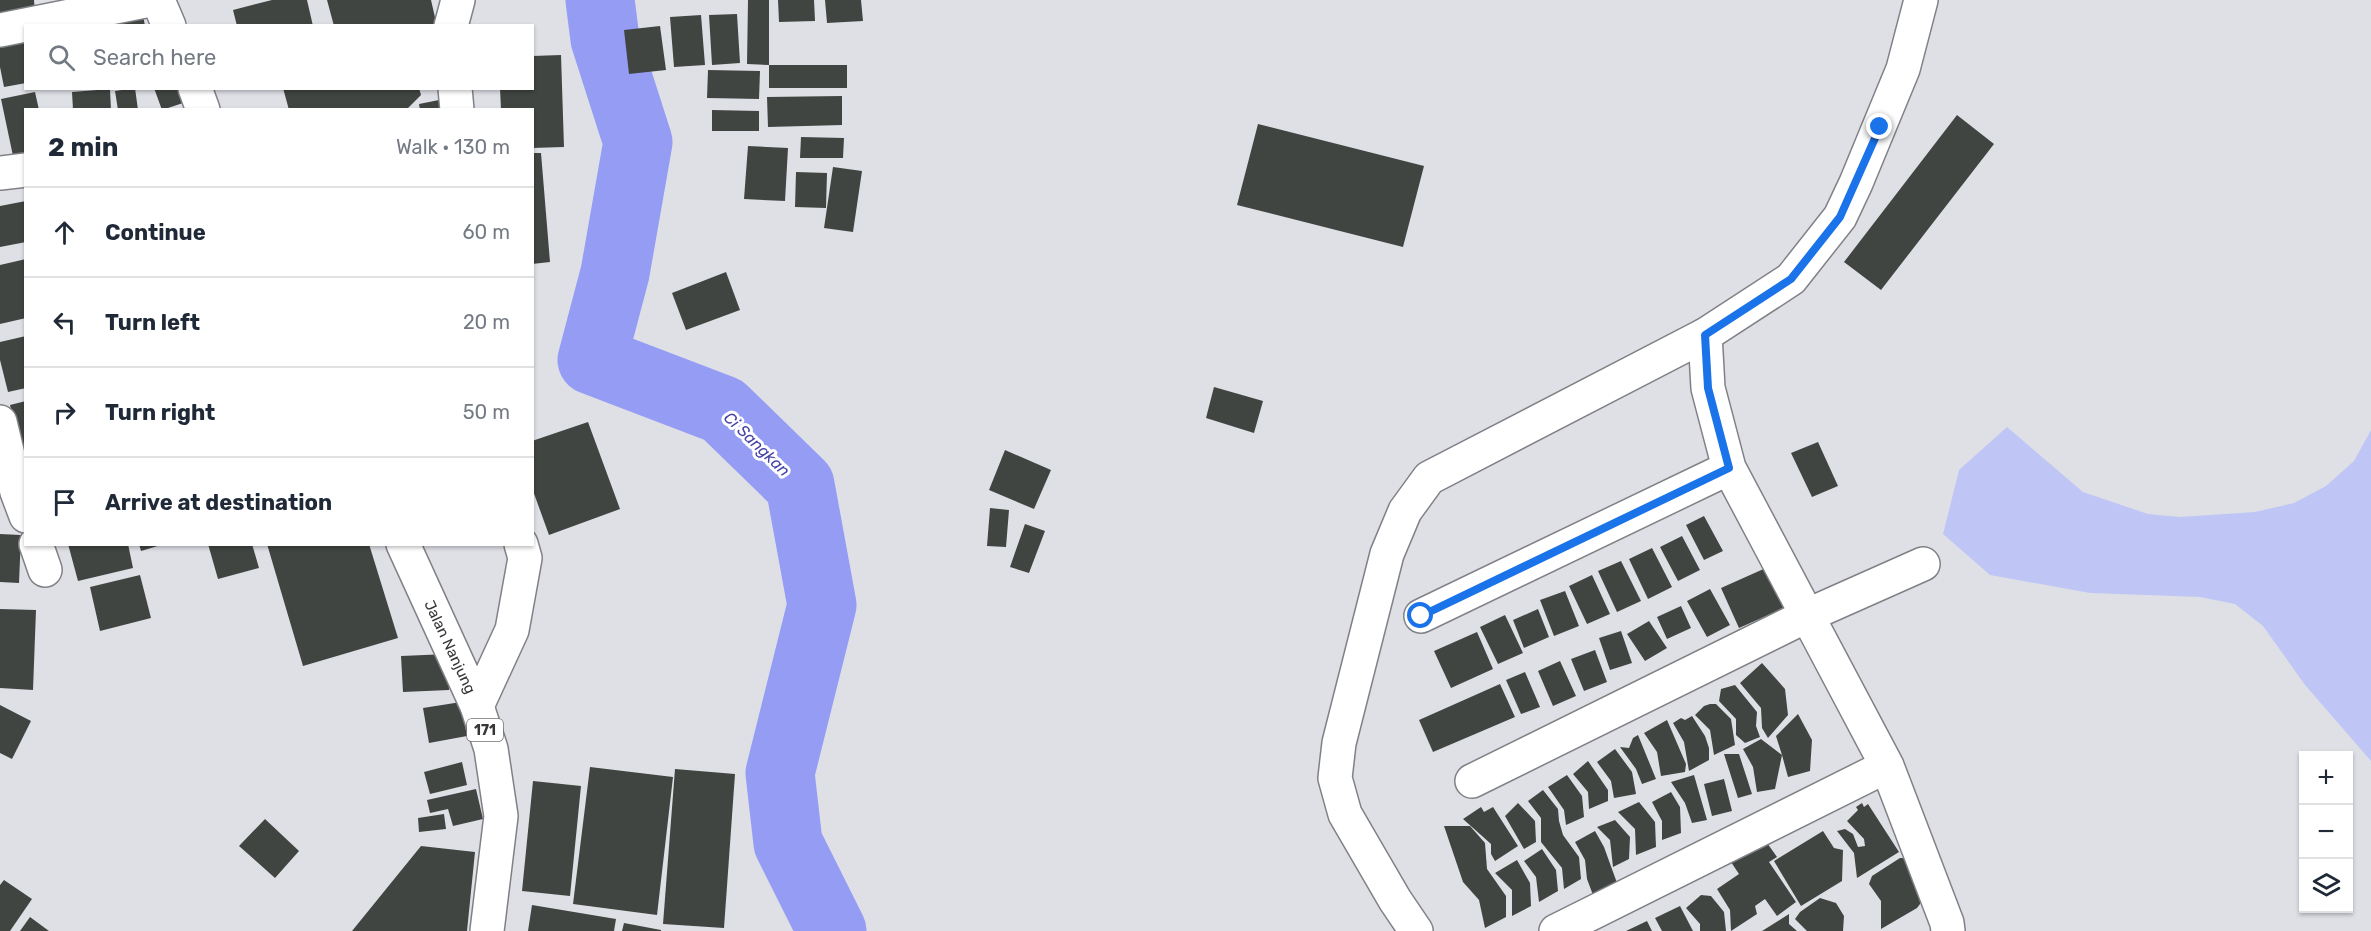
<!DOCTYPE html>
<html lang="en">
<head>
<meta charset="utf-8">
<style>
	body { margin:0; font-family:Rubik,sans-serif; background:#f2f2f3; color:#1f2937 }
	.controls { position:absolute; right:18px; bottom:18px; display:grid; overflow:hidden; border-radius:0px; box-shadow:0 2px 4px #0004 }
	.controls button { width:54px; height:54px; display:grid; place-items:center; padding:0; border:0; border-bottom:2px solid #e0e1e3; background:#fff; color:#1f2937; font:30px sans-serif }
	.stop { position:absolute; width:18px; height:18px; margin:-14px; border:4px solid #1a73e8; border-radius:50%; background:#fff }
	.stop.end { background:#1a73e8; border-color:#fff; box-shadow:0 2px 6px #0008 }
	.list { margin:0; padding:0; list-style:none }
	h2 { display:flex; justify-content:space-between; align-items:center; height:78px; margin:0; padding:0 24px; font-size:26px }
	h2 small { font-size:20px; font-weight:400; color:#747a83 }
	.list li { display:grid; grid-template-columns:39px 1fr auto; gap:18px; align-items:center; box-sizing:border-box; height:90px; padding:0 24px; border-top:2px solid #e0e1e3 }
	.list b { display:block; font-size:22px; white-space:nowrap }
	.list em { font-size:20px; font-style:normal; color:#747a83 }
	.icon { flex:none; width:33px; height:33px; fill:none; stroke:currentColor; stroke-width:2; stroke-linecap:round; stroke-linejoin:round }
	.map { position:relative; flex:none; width:2371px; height:931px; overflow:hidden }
	.search { position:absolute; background:#fff; box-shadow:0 2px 4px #0004; left:24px; top:24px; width:510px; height:66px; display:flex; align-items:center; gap:15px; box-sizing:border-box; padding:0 21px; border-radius:0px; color:#747a83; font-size:22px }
	.panel { position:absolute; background:#fff; box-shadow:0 2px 4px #0004; left:24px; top:108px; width:510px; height:438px; border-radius:0px }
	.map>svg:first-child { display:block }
</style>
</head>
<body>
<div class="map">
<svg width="2371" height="931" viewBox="0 0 2371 931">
	<rect width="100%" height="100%" fill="#dfe0e6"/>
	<path fill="#bfc6f5" d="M 2007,427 L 2083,492 L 2148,514 L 2180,517 L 2255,512 L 2294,503 L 2326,486 L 2354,461 L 2371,430 L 2371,761 L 2305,685 L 2263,626 L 2235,604 L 2200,597 L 2090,593 L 1990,575 L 1943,534 L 1959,470 Z"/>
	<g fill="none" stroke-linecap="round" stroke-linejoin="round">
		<path stroke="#949cf4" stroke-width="69" d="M 600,0 L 605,39 L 638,142 L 615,273 L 592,360 L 723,410 L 800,485 L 822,605 L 780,773 L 788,843 L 832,931"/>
	</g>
	<path fill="#404541" d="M 0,0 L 34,0 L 35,14 L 0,17 Z
		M 272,0 L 307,0 L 313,26 L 237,26 L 233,10 Z
		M 327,0 L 431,0 L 437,26 L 334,26 Z
		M 748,0 L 769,0 L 769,65 L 747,64 Z
		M 778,0 L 814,0 L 815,21 L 779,22 Z
		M 825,0 L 861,0 L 863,21 L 827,23 Z
		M 142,9 L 145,26 L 88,26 Z
		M 737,14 L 740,63 L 712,65 L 709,15 Z
		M 701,15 L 705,65 L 674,67 L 670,17 Z
		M 660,26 L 666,70 L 629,74 L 624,30 Z
		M 26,40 L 26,83 L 4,87 L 0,67 L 0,45 Z
		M 561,55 L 564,147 L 532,148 L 532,110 L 501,110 L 500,88 L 532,88 L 532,56 Z
		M 769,65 L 847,65 L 847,88 L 769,88 Z
		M 708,70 L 760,71 L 759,99 L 707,98 Z
		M 135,88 L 138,110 L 118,110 L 115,91 Z
		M 154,88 L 187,88 L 192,100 L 162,110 Z
		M 283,88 L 419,88 L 421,95 L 406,110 L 289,110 Z
		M 110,89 L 111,110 L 73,110 L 72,92 Z
		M 35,92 L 39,110 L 26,110 L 26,153 L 13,156 L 1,99 Z
		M 842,96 L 842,125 L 768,127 L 767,97 Z
		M 444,99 L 446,110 L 420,110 L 419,104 Z
		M 712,110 L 759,111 L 759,131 L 712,131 Z
		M 1957,115 L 1994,144 L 1881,290 L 1844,262 Z
		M 1258,124 L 1424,166 L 1403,247 L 1237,205 Z
		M 801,137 L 844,138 L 843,158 L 800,158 Z
		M 748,146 L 788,148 L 785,201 L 744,199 Z
		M 532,153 L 541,153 L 550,262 L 532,264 Z
		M 833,167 L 862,171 L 853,232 L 824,228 Z
		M 796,172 L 827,173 L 826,208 L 795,207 Z
		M 26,201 L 26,242 L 0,247 L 0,206 Z
		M 26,259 L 26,318 L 0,324 L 0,265 Z
		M 726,272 L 740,310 L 686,330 L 672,293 Z
		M 26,336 L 26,388 L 8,392 L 0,360 L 0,342 Z
		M 1214,387 L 1263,401 L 1254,433 L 1206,418 Z
		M 26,401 L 26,444 L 20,446 L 10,405 Z
		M 588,422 L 620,509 L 549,535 L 532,488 L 532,441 Z
		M 1818,442 L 1838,486 L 1812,497 L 1791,453 Z
		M 1005,450 L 1051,470 L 1034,509 L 989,490 Z
		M 990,508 L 1009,510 L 1006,547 L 987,546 Z
		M 1704,516 L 1723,551 L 1704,560 L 1686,525 Z
		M 1025,524 L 1045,531 L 1029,573 L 1010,567 Z
		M 0,534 L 21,535 L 19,583 L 0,582 Z
		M 1682,536 L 1700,570 L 1678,581 L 1660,547 Z
		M 68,544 L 128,544 L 133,568 L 78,581 Z
		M 139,544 L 161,544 L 161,545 L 141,551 Z
		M 208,544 L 252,544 L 259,568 L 218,579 Z
		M 267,544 L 369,544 L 398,638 L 303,666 Z
		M 1652,548 L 1672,587 L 1648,599 L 1629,559 Z
		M 1621,561 L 1641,601 L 1617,612 L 1598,571 Z
		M 1768,567 L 1786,607 L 1739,628 L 1721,588 Z
		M 140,575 L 151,618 L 100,631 L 90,587 Z
		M 1592,575 L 1610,614 L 1587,624 L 1569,586 Z
		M 1710,589 L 1730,625 L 1707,637 L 1687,601 Z
		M 1565,591 L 1579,626 L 1554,636 L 1540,600 Z
		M 1681,606 L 1691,628 L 1667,639 L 1657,617 Z
		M 0,609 L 36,610 L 33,690 L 0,688 Z
		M 1538,609 L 1549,637 L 1524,648 L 1513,620 Z
		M 1505,615 L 1523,653 L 1498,664 L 1480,627 Z
		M 1649,621 L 1667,648 L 1645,661 L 1627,634 Z
		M 1621,631 L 1632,663 L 1610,670 L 1599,638 Z
		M 1477,632 L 1493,669 L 1451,688 L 1434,651 Z
		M 1595,650 L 1607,682 L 1584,691 L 1571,659 Z
		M 448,654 L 449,690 L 403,692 L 401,656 Z
		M 1560,661 L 1576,696 L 1553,706 L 1538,671 Z
		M 1762,663 L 1785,689 L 1788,715 L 1768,738 L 1762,728 L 1761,708 L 1740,683 Z
		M 1525,672 L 1540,707 L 1521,714 L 1506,680 Z
		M 1500,684 L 1515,717 L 1433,752 L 1419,720 Z
		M 1735,685 L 1757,712 L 1756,726 L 1760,737 L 1745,743 L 1736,735 L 1736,719 L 1719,701 L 1721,689 Z
		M 461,702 L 467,736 L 429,743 L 423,708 Z
		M 1710,704 L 1716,704 L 1731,719 L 1735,745 L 1714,755 L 1710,730 L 1695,715 L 1704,706 Z
		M 0,705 L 31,721 L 12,759 L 0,753 Z
		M 1798,714 L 1812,740 L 1810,771 L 1788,777 L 1782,755 L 1775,789 L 1757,792 L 1753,767 L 1743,749 L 1761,739 L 1782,755 L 1776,736 Z
		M 1692,716 L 1705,736 L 1709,748 L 1709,760 L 1689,771 L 1684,742 L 1673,723 L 1681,718 L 1685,720 Z
		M 1667,720 L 1686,764 L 1685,772 L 1661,776 L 1657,752 L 1644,733 Z
		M 1638,735 L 1656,779 L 1642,784 L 1636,769 L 1620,747 L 1629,748 L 1633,738 Z
		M 1615,749 L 1632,772 L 1636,794 L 1614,798 L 1611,781 L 1597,762 Z
		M 1724,754 L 1739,754 L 1752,794 L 1738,798 Z
		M 1588,761 L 1608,790 L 1608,801 L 1589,809 L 1588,792 L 1573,774 Z
		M 462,762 L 467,785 L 430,794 L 424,772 Z
		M 590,767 L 673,777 L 657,915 L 573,904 Z
		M 675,769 L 735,774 L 724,928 L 663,924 Z
		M 1567,775 L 1582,796 L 1584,817 L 1566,825 L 1564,810 L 1548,787 Z
		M 1694,775 L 1707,820 L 1692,823 L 1685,803 L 1671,782 Z
		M 1724,779 L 1732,811 L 1712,816 L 1704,784 Z
		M 533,781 L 581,786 L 570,896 L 522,891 Z
		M 476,789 L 483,819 L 453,826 L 448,809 L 430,813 L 427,800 Z
		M 1543,790 L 1558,809 L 1559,821 L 1563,835 L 1579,857 L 1581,879 L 1564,889 L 1562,868 L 1541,842 L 1541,818 L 1528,801 Z
		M 1671,792 L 1680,807 L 1681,833 L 1662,840 L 1662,821 L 1652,802 Z
		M 1639,802 L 1655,822 L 1656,847 L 1636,855 L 1635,829 L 1618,812 Z
		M 1518,803 L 1535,821 L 1536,842 L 1524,849 L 1505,816 Z
		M 1862,803 L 1864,807 L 1868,804 L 1899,852 L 1857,878 L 1854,853 L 1837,831 L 1845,829 L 1853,834 L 1858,847 L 1865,846 L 1864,839 L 1847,821 L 1858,810 L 1856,807 Z
		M 1481,807 L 1484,812 L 1493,807 L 1518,846 L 1495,861 L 1491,854 L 1491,844 L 1463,819 Z
		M 444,814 L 446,829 L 419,832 L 418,818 Z
		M 265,819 L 299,851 L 275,878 L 239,846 Z
		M 1615,820 L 1630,837 L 1629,859 L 1613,867 L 1610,840 L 1597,827 Z
		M 1444,826 L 1470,826 L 1485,843 L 1487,869 L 1506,896 L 1506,917 L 1485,928 L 1479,900 L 1463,882 Z
		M 1595,831 L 1604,847 L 1621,894 L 1596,903 L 1587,879 L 1585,860 L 1575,842 Z
		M 1823,831 L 1834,848 L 1843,850 L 1842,881 L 1801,906 L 1774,861 Z
		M 1765,840 L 1777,857 L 1769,862 L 1796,902 L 1777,916 L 1765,899 L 1755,906 L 1757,914 L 1731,931 L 1730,910 L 1717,889 L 1739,874 L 1731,862 Z
		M 421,846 L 475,852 L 467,931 L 352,931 Z
		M 1542,849 L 1556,870 L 1558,891 L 1539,902 L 1536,877 L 1524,861 Z
		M 1900,858 L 1903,858 L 1921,873 L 1920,904 L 1917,908 L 1881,929 L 1881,901 L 1869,884 L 1872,876 Z
		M 1517,860 L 1530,883 L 1531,906 L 1512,916 L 1512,890 L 1495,873 Z
		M 4,880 L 32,899 L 10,931 L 0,931 L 0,885 Z
		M 1701,895 L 1711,896 L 1724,912 L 1726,931 L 1700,931 L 1700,924 L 1686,908 Z
		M 1820,898 L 1836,903 L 1844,916 L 1843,931 L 1807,931 L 1795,919 L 1800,912 Z
		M 532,905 L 616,919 L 614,931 L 528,931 Z
		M 1680,906 L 1693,931 L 1662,931 L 1655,918 Z
		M 1789,914 L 1789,924 L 1797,931 L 1762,931 Z
		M 30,917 L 49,931 L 20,931 Z
		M 1647,921 L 1652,931 L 1626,931 Z
		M 624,923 L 661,930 L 661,931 L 622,931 Z"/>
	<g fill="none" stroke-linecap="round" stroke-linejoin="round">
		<defs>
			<path id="minor" d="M 0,30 L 150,0
				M 0,173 L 26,170
				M 1705,335 L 1708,388 L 1729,468 L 1887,766 L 1947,923 L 1948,931
				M 0,422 L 17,492 L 26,516
				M 36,544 L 45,570
				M 1421,616 L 1729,468
				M 1472,781 L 1806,616 L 1923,564
				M 1556,931 L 1887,766"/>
			<path id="tertiary" d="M 451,26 L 458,0
				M 455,88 L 457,110
				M 477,706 L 512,630 L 525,558 L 521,544
				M 1416,931 L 1395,900 L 1345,814 L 1335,778 L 1339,743 L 1387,554 L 1405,511 L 1429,478 L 1705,335 L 1791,279 L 1840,217 L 1856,183 L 1903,69 L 1921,0"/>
			<path id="primary" d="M 158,0 L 169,26
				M 195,88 L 203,110
				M 403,544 L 477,706 L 491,749 L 501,816 L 487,931"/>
		</defs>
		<use href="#minor" stroke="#808187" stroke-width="36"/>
		<use href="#tertiary" stroke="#808187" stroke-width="36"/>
		<use href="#primary" stroke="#808187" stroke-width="36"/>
		<use href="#minor" stroke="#fff" stroke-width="33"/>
		<use href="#tertiary" stroke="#fff" stroke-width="33"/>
		<use href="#primary" stroke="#fff" stroke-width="33"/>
	</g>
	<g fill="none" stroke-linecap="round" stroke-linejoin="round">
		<path stroke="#1a73e8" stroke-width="8" d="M 1421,616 L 1729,468 L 1708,388 L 1705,335 L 1791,279 L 1840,217 L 1880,127"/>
	</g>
	<g text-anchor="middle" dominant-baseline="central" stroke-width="6" stroke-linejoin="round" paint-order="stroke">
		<rect fill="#fff" stroke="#737374" stroke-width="1.5" x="467" y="719" width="36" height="22" rx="4.5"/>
		<g font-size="14" font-weight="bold" fill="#373739">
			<text x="485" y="730">171</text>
		</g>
		<g font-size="15" fill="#373739" stroke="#fff">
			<text transform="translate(450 647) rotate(65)">Jalan Nanjung</text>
		</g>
		<g font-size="16" font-style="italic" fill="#4543a8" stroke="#fff">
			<text transform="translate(757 444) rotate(44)">Ci Sangkan</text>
		</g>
	</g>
</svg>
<div class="controls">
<button>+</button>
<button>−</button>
<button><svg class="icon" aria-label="layers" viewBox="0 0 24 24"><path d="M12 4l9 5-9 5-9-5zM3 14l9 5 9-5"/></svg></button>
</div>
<div class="stop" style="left:1421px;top:616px"></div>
<div class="stop end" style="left:1880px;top:127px"></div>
<div class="search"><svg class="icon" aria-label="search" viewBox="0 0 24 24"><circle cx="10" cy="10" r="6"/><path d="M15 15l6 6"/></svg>Search here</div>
<section class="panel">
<h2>2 min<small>Walk · 130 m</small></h2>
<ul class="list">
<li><svg class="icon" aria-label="ahead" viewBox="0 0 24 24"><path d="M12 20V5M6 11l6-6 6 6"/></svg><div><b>Continue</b></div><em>60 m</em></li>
<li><svg class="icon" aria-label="left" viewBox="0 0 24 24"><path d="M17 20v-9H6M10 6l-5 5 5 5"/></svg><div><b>Turn left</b></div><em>20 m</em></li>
<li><svg class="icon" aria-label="right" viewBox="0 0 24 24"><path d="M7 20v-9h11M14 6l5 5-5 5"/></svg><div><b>Turn right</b></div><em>50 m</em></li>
<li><svg class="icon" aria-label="arrive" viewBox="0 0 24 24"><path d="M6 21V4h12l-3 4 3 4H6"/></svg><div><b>Arrive at destination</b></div></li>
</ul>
</section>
</div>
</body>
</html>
